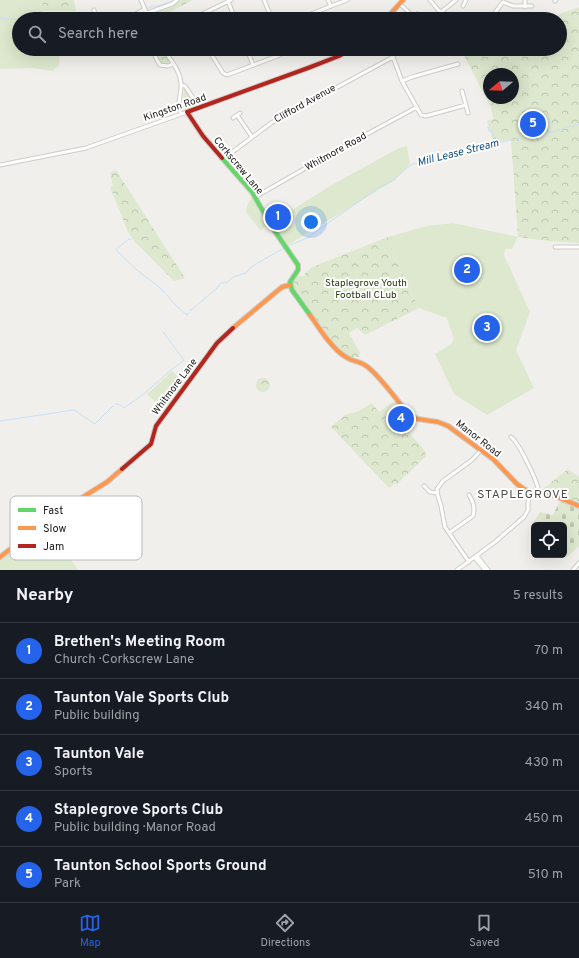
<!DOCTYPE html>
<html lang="en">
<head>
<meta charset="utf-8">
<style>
	body { margin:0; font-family:Overpass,sans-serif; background:#242831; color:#f1f3f6 }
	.controls { position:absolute; right:12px; bottom:12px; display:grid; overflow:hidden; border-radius:6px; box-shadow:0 4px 16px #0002 }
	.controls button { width:36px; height:36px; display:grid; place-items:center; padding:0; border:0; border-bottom:1px solid #363941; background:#171b24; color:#f1f3f6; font:20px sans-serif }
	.compass { position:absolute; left:483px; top:68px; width:36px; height:36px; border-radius:50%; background:#171b24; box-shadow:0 4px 16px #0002; rotate:251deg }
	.you { position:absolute; left:311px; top:222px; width:14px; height:14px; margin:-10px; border:3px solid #fff; border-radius:50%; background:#1a73e8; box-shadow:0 0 0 6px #1a73e833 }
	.badge { display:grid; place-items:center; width:26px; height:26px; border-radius:50%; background:#2563eb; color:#fff; font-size:13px; font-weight:700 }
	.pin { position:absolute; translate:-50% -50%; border:2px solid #fff; box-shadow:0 1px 4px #0006 }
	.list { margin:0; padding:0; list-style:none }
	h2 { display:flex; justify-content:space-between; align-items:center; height:52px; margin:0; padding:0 16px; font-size:17px }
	h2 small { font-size:13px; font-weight:400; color:#9ea1a6 }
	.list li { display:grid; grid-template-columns:26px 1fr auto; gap:12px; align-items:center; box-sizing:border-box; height:56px; padding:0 16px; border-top:1px solid #363941 }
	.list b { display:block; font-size:15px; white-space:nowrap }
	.list p { margin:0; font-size:13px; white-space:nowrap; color:#9ea1a6 }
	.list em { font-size:13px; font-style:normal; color:#9ea1a6 }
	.icon { flex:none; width:22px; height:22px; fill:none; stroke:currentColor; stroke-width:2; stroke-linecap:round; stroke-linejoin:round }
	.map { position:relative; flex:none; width:579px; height:570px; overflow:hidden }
	.search { position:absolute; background:#171b24; box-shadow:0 4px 16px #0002; left:12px; right:12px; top:12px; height:44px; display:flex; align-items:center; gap:10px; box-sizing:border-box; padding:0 14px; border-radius:22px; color:#9ea1a6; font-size:15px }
	.sheet { height:332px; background:#171b24 }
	nav { display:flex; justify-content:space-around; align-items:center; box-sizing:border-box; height:56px; border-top:1px solid #363941; background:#171b24; font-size:11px; color:#9ea1a6 }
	nav a { display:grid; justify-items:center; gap:2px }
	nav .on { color:#2563eb }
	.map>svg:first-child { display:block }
</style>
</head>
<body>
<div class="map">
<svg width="579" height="570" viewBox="0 0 579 570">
	<defs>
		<pattern id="forest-crowns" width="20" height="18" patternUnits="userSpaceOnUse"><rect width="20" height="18" fill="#dde8ce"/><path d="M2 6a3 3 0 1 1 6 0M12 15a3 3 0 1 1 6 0" fill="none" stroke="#bdc6b0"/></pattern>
		<pattern id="cemetery-stones" width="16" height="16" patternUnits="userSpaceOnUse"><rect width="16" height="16" fill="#dde8ce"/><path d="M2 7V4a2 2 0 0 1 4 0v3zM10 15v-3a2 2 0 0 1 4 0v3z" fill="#bdc6b0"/></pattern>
	</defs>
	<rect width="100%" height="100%" fill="#f1efec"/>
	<path fill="#dde8ce" d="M 0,0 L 42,0 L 43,11 L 42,19 L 19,19 L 19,49 L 60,49 L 59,65 L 53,71 L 32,68 L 0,69 Z
		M 184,89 L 186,89 L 196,107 L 187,110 L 182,108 Z
		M 407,146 L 410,164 L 395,180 L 288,245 L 271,223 L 330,186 L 399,148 Z
		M 252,197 L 270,228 L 264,227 L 261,231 L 246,212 L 247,206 Z
		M 453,223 L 518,237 L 512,249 L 505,249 L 504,255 L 530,312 L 516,350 L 534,388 L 487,415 L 454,394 L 435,354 L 451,344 L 454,339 L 447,318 L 419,308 L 397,263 L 388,237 L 427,226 Z
		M 172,371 L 185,383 L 165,411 L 147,394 Z
		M 46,525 L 78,570 L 0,570 L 0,559 L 21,542 Z"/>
	<path fill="url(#forest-crowns)" fill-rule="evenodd" d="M 42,0 L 74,0 L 76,11 L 43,11 Z
		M 178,0 L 193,0 L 166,14 L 153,18 L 150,13 C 160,10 170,7 178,0 Z
		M 579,7 L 579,243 L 549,241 L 518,237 L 511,139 L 494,143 L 487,121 L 493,119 L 492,110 L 461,49 L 560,49 L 560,19 L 547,19 ZM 489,74 L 513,74 L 513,98 L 489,98 Z
		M 154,49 L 163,49 L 170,63 C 160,68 157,57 154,49 Z
		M 116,170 L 185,278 L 174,281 L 135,242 L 128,232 L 110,187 L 113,186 L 110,173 Z
		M 388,237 L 397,263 L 419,308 L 365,335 L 357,328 L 349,333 L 360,353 L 359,357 L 348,357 L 344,355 L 334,344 L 295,292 L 291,283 L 297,276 L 304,276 L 306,272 L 312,267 Z
		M256 385a7 7 0 1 1 14 0a7 7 0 1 1-14 0Z
		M 394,401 L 408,421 L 407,426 L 412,436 L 425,451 L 426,456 L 397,484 L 394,483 L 392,486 L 389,488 L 331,427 L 345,415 L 359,411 L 372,403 L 379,412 Z
		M 568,469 L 579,477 L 579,503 L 574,501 L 545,491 L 543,489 Z"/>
	<path fill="url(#cemetery-stones)" d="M 561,499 L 579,509 L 579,546 L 566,558 L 563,555 L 564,555 L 564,525 L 534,525 L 534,529 L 531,526 L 540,512 L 553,515 Z"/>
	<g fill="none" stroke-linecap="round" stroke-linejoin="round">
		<path stroke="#c8e0f6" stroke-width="1" d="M 149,8 L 153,6 L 155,7 L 173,1
			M 0,18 L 19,20
			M 136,19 L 144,15
			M 488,127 L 489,131 L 491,131 L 496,143
			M 131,239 L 129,239 L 116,249 L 117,251 L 138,271 L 159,287 L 165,293
			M 288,246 L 307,238 L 378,188 L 393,180 L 412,164 L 422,163 L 510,140 L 553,132 L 579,124
			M 167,295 L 175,305 L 187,315 L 188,313
			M 190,311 L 217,288 L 221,283 L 228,282 L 233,277 L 246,273 L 251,267 L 282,249
			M 115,404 L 119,404 L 124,408 L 144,394 L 171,370 L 184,360 L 163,332
			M 0,421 L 74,410 L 95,424 L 113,406"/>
		<defs>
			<path id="street" d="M 141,0 L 149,19
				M 264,0 L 272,19
				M 430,0 L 446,19
				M 525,0 L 525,7
				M 228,1 L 235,19
				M 555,1 L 556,0
				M 400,4 L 414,17
				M 331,6 L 347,0
				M 463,6 L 466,0
				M 94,10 L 97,19
				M 441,12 L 456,0
				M 147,13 L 172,4 L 177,0
				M 127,19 L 145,9
				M 192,19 L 231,0
				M 299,19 L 331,6 L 328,0
				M 412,19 L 417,14
				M 495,19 L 494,14 L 503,2 L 513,6 L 532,6
				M 152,49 L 157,60 L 160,65 L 168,66 L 173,64
				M 164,49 C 170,60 180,70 181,83 C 182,94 176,103 181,114
				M 208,49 L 223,73 L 227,75 L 280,55 L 283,52 L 283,49
				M 247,49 L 253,65
				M 390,49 L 402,81 L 421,115 L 426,116 L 466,105
				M 402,81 L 412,77 L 458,64
				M 181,85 L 185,86 L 197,104
				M 462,91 L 468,113
				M 237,115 L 252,137
				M 233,118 L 240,113
				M 223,159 L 271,123 L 393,57
				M 0,165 L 86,148 L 187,112
				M 255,197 L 330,154 L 417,107
				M 555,247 L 579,247
				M 511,437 C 519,443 538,482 539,493
				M 424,486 L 430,492 L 437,493
				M 449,533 L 473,516 C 475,509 473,501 469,495
				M 477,556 L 488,570
				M 475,558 L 485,570
				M 469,562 L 445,527 L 441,506 L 438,496 L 437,489 L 443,481 L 472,460 L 481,450
				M 457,570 L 495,542 L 524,517 L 528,510 L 528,502 L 531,492
				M 573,570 L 579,563"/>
			<path id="fast" d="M 222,158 L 252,192 L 272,227 L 298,265 L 298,270 L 290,282 L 292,290 L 310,315"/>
			<path id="slow" d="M 386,19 L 403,0
				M 310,315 C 319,328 333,350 346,357 C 354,363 361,360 370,369 C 384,381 398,402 410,416 L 418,419 L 438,422 L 448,426 L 493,459 L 517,484 L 524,489 L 531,492 L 550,494 L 579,506
				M 233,328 L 282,287 L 290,285
				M 0,557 L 30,534 L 83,497 L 107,482 L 122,469"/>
			<path id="jam" d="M 222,158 L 203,136 L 187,112 L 308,68 L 339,56 L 351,49
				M 122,469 L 151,444 L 156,426 L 217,343 L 233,328"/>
		</defs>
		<use href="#street" stroke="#ceccca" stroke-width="5"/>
		<use href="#fast" stroke="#ceccca" stroke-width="6"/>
		<use href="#slow" stroke="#ceccca" stroke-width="6"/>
		<use href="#jam" stroke="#ceccca" stroke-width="6"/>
		<use href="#street" stroke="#fdfdfc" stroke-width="3"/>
		<use href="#fast" stroke="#63d668" stroke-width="4"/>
		<use href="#slow" stroke="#ff974d" stroke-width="4"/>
		<use href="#jam" stroke="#b3261e" stroke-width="4"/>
	</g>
	<g text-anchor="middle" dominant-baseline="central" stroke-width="4" stroke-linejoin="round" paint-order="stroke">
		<g font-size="10" fill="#1b1a18" stroke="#fff">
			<text transform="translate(305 104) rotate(-29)">Clifford Avenue</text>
			<text transform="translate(175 108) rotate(-19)">Kingston Road</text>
			<text transform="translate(336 152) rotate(-29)">Whitmore Road</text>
			<text transform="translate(238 166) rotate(50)">Corkscrew Lane</text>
			<text transform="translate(175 387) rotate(-53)">Whitmore Lane</text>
			<text transform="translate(478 439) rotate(38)">Manor Road</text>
		</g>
		<g font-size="10" fill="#253a08" stroke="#fff">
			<text x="366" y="283">Staplegrove Youth<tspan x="366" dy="12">Football CLub</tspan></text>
		</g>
		<g font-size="11" font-style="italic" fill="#115285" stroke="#fff">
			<text transform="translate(458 153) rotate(-14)">Mill Lease Stream</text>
		</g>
		<g font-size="12" letter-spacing="1" fill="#4f4c48" stroke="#fff">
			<text x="523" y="495">STAPLEGROVE</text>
		</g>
	</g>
	<rect x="10" y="496" width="132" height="64" rx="6" fill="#fff" stroke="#bbbaba" stroke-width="1"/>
	<rect x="18" y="508" width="18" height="4" fill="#63d668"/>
	<rect x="18" y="526" width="18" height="4" fill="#ff974d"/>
	<rect x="18" y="544" width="18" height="4" fill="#b3261e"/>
	<g font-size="11" fill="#1b1a18">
		<text x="43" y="514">Fast</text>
		<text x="43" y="532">Slow</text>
		<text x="43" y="550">Jam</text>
	</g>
</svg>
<div class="controls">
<button><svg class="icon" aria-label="locate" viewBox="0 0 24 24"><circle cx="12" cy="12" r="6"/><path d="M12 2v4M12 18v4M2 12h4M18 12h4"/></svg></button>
</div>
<svg class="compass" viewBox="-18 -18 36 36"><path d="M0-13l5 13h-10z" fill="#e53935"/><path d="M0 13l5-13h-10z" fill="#9ea1a6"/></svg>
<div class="you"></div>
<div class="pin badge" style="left:278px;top:217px">1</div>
<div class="pin badge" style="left:467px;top:270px">2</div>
<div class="pin badge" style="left:487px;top:328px">3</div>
<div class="pin badge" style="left:401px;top:419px">4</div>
<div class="pin badge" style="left:533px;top:124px">5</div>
<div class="search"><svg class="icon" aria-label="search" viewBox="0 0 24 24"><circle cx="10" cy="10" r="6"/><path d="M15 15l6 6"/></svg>Search here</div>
</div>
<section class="sheet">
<h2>Nearby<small>5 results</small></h2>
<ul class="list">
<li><span class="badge">1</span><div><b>Brethen's Meeting Room</b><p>Church · Corkscrew Lane</p></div><em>70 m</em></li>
<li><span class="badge">2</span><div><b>Taunton Vale Sports Club</b><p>Public building</p></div><em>340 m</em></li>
<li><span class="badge">3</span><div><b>Taunton Vale</b><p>Sports</p></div><em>430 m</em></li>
<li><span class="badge">4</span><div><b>Staplegrove Sports Club</b><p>Public building · Manor Road</p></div><em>450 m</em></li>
<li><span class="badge">5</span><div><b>Taunton School Sports Ground</b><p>Park</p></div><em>510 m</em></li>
</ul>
</section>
<nav>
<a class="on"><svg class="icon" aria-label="map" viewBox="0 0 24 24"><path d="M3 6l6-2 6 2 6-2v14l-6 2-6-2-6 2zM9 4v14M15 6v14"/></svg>Map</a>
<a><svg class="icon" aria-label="directions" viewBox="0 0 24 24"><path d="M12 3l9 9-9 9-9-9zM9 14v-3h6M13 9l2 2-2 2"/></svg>Directions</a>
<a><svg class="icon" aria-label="saved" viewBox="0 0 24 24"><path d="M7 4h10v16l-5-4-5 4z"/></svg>Saved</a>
</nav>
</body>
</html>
